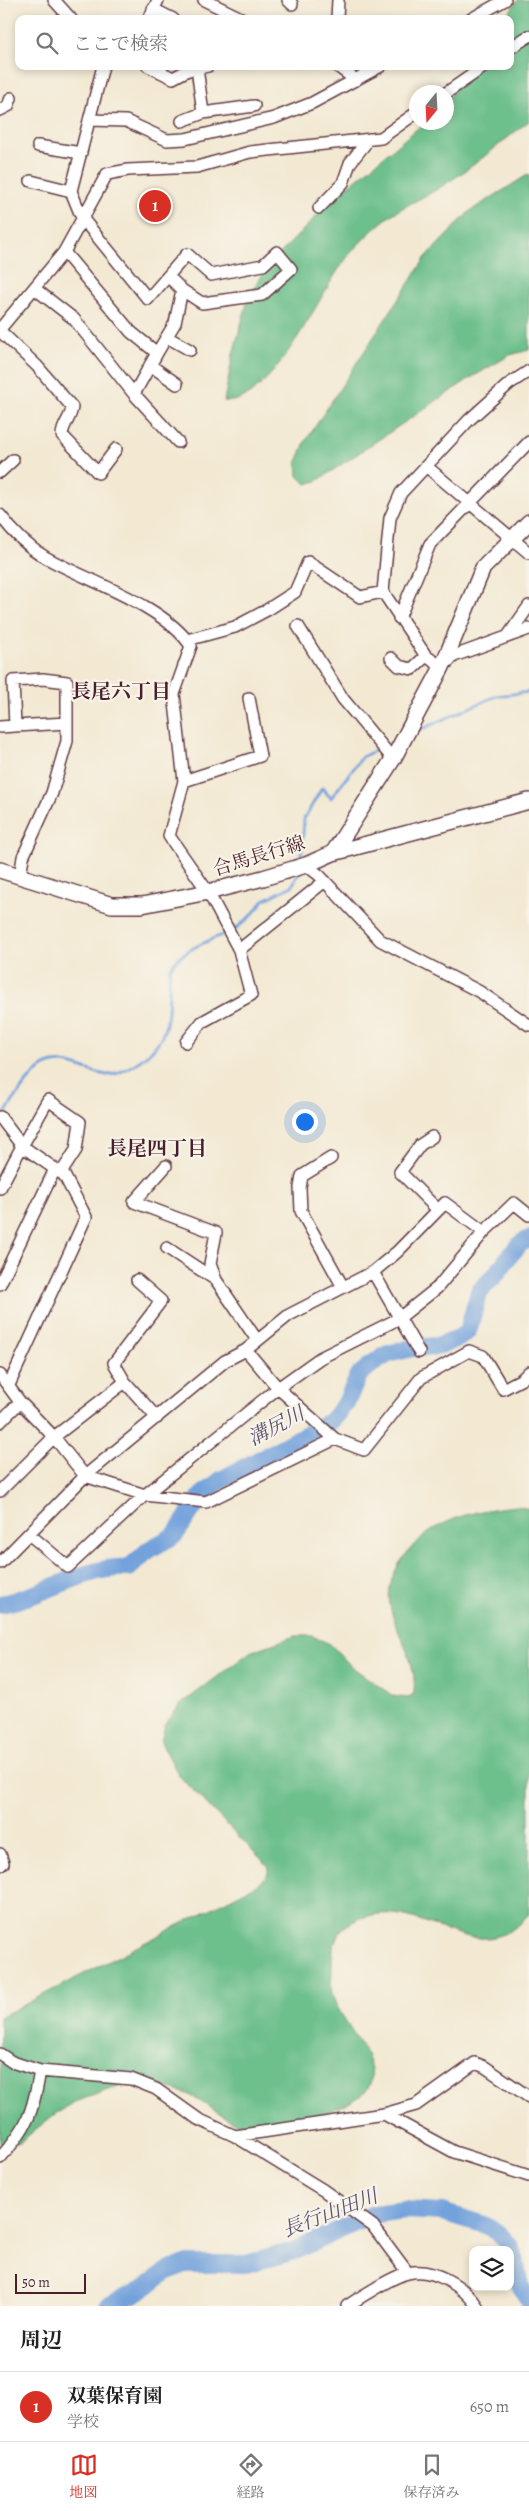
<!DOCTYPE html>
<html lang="ja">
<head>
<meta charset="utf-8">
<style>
	body { margin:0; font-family:Alegreya,"Noto Serif JP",serif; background:#f6f6f6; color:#222 }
	.controls { position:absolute; right:15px; bottom:15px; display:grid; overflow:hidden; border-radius:10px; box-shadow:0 2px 8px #0003 }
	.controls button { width:45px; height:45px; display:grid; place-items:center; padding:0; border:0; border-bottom:1px solid #e0e0e0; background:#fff; color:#222; font:25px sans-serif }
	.compass { position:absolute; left:409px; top:85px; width:45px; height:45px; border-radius:50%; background:#fff; box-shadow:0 2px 8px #0003; rotate:198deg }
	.scale { position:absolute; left:15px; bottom:12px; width:71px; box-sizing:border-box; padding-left:5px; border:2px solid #4a1f2b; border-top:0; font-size:14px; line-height:18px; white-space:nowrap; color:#4a1f2b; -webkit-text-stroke:4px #f7f3e8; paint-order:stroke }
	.you { position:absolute; left:304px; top:1121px; width:18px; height:18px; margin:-12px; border:4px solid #fff; border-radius:50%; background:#1a73e8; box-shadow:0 0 0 8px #1a73e833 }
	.badge { display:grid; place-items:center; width:32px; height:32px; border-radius:50%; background:#d93025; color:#fff; font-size:16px; font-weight:700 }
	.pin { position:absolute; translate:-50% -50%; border:2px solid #fff; box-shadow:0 1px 5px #0006 }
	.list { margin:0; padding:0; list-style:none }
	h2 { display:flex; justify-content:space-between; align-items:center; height:65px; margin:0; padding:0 20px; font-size:21px }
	h2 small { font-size:16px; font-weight:400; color:#767676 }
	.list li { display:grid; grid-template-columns:32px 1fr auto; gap:15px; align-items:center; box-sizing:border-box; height:70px; padding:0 20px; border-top:1px solid #e0e0e0 }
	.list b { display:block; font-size:19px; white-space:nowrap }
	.list p { margin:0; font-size:16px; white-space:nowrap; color:#767676 }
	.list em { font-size:16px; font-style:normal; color:#767676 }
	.icon { flex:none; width:28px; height:28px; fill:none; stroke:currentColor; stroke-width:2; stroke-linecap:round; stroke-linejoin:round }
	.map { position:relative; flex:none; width:529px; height:2306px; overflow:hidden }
	.search { position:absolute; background:#fff; box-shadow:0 2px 8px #0003; left:15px; right:15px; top:15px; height:55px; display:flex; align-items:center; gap:12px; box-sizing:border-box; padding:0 18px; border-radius:10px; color:#767676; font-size:19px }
	.sheet { height:135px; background:#fff }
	nav { display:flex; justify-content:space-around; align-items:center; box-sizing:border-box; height:70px; border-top:1px solid #e0e0e0; background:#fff; font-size:14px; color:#767676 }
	nav a { display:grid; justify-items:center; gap:2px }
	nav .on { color:#d93025 }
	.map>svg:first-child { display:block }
</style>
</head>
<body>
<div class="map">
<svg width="529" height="2306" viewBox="0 0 529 2306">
	<rect width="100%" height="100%" fill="#f7f3e8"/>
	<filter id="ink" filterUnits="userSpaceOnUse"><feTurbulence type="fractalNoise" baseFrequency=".02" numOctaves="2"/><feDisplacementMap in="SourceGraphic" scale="10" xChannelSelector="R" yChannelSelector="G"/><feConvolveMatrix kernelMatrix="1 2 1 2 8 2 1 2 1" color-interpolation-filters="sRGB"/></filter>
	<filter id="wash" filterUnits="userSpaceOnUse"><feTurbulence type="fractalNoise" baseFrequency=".0096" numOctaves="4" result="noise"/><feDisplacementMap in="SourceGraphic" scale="20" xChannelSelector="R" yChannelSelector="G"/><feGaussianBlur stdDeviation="1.12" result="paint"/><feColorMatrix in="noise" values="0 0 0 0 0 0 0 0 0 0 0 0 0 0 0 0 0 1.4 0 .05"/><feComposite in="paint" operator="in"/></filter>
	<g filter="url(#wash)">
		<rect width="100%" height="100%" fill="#f3e9d3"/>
		<path fill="#6dbf8c" stroke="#5c6f5c" d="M 518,0 L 529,0 L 529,121 C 503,141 478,163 450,181 C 432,194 410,202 391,215 C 374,228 355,246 343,263 C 319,295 269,408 224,401 L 233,354 L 249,296 L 268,266 L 335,197 L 424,123 L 446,122 L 447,101 L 470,66 L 510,66 L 510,19 L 504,19 Z
			M 529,174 L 529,350 L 510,355 L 469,379 L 317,481 L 306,484 L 298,476 L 297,462 L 305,442 L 426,257 L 470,211 Z
			M 517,1506 L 529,1509 L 529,1915 C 474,1975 426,1897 364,1917 C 356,1920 347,1924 341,1930 C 332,1942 332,1956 332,1970 C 332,1977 330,1986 332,1993 C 335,2010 361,2040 368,2059 C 372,2068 373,2080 368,2088 C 355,2110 275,2126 249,2131 L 188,2094 L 149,2083 L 129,2082 L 78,2101 L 55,2114 L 20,2142 L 0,2147 L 0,2017 L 259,1884 L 267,1875 L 269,1867 L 179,1776 L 161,1742 L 165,1725 L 180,1705 L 250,1652 L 295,1636 L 312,1636 L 330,1644 L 352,1667 L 393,1696 L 408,1698 L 414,1693 C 417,1660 399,1640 391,1610 C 380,1569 422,1530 457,1518 C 475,1511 497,1508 517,1506 Z"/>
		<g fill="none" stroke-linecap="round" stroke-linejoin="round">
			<path stroke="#72a1db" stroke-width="3" d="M 413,733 L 496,696 L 529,692
				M 301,862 L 304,819 L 322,788 L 331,798 L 362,757 L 380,748
				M 232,932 L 252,915 L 264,900 L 292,886 L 300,871
				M 3,1117 C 12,1102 33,1068 50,1064 C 65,1059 87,1071 102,1074 C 112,1077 121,1072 130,1067 C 175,1041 167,1014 170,969 C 180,950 208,942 226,933"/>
			<path stroke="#72a1db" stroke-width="18" d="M 0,1604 C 44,1597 85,1565 129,1568 L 150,1549 L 175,1535 L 202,1495 L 221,1480 L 331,1421 L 346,1403 L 359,1375 L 372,1364 L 388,1354 L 412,1348 L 437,1346 L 459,1338 L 468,1331 L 479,1292 L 498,1272 L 510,1255 L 521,1243 L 529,1239
				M 108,2306 L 136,2293 L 166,2272 L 185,2264 L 246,2264 L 294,2251 L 374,2214 L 404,2210 L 442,2212 L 488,2226 L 500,2235 L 509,2245 L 515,2259 L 520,2287 L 529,2300"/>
		</g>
	</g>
	<g filter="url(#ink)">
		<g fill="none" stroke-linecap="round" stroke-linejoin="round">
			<defs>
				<path id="street" d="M 54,0 L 71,19
					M 204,0 L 243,19
					M 288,0 L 292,4
					M 153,9 L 173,19
					M 149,19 L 158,0
					M 337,19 L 338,0
					M 471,19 L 505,0
					M 510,48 L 529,36
					M 103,66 L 71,191 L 82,218 L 148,299 L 187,254 L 211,275 L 263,265 L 277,252 L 291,269 L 262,295 L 202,303 L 182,290 L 168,276
					M 148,66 L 173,78 L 188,70 L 208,66
					M 337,66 L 356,80
					M 446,93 L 485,66
					M 0,110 L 8,106 L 11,98
					M 203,113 L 254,106
					M 89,120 L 126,121 L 167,140 L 185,139 L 274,118 L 312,103 L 381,66
					M 182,121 L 203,113 L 197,68
					M 38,146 L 81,153
					M 31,181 L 71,191
					M 319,208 L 343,183 L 350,163 L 369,139
					M 64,252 L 131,332 L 157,353 L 175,323 L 182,290
					M 34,288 L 74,319 L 134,394 L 178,442
					M 0,329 L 64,252 L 107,174 L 128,170 L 197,167 L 250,152 L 381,138 L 416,113
					M 0,331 L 37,366 L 72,407 C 71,419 63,423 62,435 L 98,473 L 116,449
					M 167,337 L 190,350
					M 150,365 L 177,384
					M 529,371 L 509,384 L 469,420 L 401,493 L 390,518 L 383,592 L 426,656 L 442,667 L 454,656 L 529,629
					M 134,394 L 157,353
					M 426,466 L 529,553
					M 0,472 L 13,460
					M 0,515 C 12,531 28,547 45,557 C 87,581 164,605 191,646 L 174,694 L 184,781 L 169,836 L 208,892 L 239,950 L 251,995 L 202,1022 L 186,1042
					M 399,618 L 430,544 L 529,442
					M 298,626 L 343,699 L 393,759
					M 508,636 L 529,606
					M 187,640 L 235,627 L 267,610 L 295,592 L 308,562 L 360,597 L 383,592
					M 391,658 L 399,666 L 412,669 L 426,656
					M 0,727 L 15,726
					M 184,781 L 260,756 L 249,698
					M 306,865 L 319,875 L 380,940 L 480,992 L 529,1025
					M 20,877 L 23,857 L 52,793 L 67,741 L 67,682 L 43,679 L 13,681 L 15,726 L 67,723
					M 239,950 L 325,881
					M 0,1117 L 22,1146 L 48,1100 L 80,1122 L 76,1150 L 61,1173
					M 432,1137 L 420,1145 L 400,1172 L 438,1210
					M 331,1158 L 302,1176 L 300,1188 L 301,1211 L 343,1287
					M 166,1166 L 134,1202 L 216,1233 L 210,1264 L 216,1280
					M 0,1188 L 22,1146 L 55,1169
					M 167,1248 L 216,1280 L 257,1340
					M 373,1272 L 419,1352
					M 0,1284 L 55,1169 L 64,1175 L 86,1217 L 9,1385
					M 246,1350 L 278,1388 L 335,1439 L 364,1450 L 421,1378 L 469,1351 L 483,1356 L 503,1389 L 522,1379 L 529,1372
					M 0,1375 L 20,1402 L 54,1437 L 85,1476 L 145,1495 L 206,1502 L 335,1439
					M 125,1382 L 114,1363 L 161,1301 L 137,1280
					M 0,1422 L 20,1402
					M 0,1491 L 54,1437 L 125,1382 L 157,1418
					M 29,1534 L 68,1567 L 145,1495 L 278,1388 L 320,1358 L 398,1319 L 437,1288 L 484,1232 L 514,1203 L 529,1215
					M 0,1563 L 85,1476 L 225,1361 L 246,1350 L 289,1315 L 373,1272 L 397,1252 L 445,1203 L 484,1232
					M 0,1854 L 3,1863 L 0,1865
					M 0,2054 L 12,2062 L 40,2071 L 131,2079 L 156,2089 L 198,2119 L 235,2136 L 323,2190 L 373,2226 L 408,2273
					M 384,2114 L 454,2152 L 529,2176
					M 235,2136 L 384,2114 L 416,2105 L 475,2063 L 485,2067 L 529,2097
					M 0,2158 C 28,2127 33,2112 40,2071
					M 347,2306 C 359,2298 395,2275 408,2273 C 432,2267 464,2286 477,2306"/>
				<path id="secondary" d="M 333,853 L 393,759 L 442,667 L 483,568 L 529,522
					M 0,870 L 112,905 L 142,905 L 208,892 L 263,878 L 306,865 L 333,853 L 529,801"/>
			</defs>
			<use href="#street" stroke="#633d44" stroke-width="14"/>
			<use href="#secondary" stroke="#633d44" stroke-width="18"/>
			<use href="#street" stroke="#fff" stroke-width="11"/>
			<use href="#secondary" stroke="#fff" stroke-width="15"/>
		</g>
	</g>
	<g text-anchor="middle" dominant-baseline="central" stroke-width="4.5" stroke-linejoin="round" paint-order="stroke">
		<g font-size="19" fill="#4a1f2b" stroke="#f7f3e8">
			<text transform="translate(259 856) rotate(-17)">合馬長行線</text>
		</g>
		<g font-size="20" font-weight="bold" fill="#4a1f2b" stroke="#f7f3e8">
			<text x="121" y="691">長尾六丁目</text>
			<text x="157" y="1148">長尾四丁目</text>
		</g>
		<g font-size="20" font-style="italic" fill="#5a5371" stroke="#f7f3e8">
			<text transform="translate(276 1426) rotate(-28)">溝尻川</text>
			<text transform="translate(330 2213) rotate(-21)">長行山田川</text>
		</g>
	</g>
</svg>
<div class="controls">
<button><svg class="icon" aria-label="layers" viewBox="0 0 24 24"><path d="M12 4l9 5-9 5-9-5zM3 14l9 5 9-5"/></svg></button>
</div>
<svg class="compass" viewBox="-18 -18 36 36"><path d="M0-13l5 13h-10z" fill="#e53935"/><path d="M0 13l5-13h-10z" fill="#767676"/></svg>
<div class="scale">50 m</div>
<div class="you"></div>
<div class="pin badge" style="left:155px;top:206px">1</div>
<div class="search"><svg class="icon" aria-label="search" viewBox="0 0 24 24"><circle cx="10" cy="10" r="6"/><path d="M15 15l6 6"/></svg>ここで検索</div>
</div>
<section class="sheet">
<h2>周辺<small></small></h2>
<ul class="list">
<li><span class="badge">1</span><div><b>双葉保育園</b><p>学校</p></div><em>650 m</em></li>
</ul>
</section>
<nav>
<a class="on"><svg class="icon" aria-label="map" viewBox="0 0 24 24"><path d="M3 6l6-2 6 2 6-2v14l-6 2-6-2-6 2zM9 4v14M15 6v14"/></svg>地図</a>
<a><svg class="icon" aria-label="directions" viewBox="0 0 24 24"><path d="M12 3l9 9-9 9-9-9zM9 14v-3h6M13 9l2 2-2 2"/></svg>経路</a>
<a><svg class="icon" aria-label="saved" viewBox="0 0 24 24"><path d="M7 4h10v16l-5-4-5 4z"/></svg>保存済み</a>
</nav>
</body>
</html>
